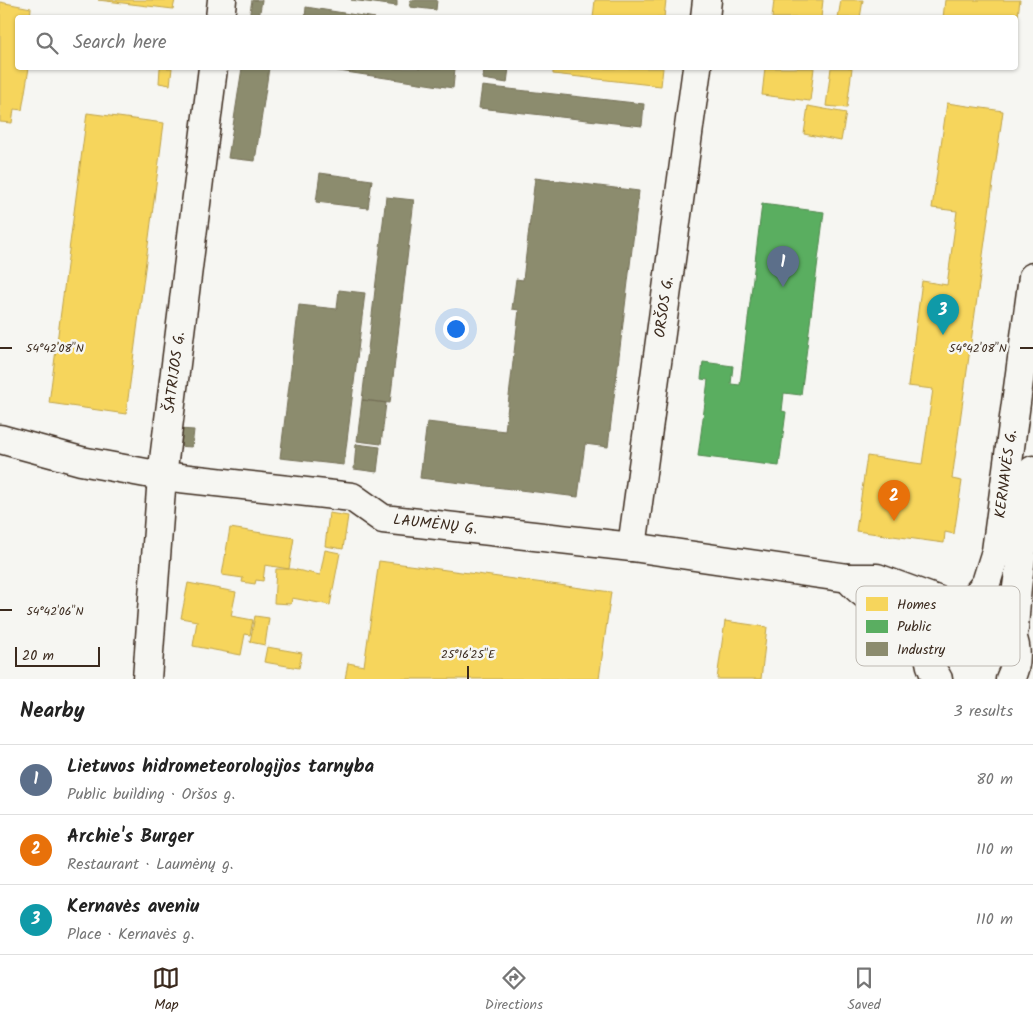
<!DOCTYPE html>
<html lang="en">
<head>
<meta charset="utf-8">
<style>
	body { margin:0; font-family:Kalam,sans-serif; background:#f6f6f6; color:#222 }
	.scale { position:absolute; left:15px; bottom:12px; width:85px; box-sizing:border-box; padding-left:5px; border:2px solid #3b2a1e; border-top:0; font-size:14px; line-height:18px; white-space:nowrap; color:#3b2a1e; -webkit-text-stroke:4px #f6f6f2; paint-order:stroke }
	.you { position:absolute; left:455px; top:328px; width:18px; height:18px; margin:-12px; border:4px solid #fff; border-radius:50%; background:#1a73e8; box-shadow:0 0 0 8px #1a73e833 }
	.badge { display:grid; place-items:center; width:32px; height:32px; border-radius:50%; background:#3b2a1e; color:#fff; font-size:16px; font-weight:700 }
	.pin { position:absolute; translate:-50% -41px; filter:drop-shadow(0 1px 2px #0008) }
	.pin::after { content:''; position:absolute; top:26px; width:18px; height:15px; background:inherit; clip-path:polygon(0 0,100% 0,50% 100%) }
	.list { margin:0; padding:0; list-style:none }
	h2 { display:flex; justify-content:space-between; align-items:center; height:65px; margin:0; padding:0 20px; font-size:21px }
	h2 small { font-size:16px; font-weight:400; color:#767676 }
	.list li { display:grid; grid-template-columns:32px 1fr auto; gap:15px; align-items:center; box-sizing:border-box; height:70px; padding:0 20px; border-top:1px solid #e0e0e0 }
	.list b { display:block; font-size:19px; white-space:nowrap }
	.list p { margin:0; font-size:16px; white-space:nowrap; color:#767676 }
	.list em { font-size:16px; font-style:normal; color:#767676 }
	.icon { flex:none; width:28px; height:28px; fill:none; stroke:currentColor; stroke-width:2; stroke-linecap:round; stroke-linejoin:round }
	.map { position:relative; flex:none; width:1033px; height:679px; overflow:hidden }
	.search { position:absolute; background:#fff; box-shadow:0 1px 4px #0004; left:15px; right:15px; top:15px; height:55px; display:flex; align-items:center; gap:12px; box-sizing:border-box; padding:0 18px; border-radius:5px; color:#767676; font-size:19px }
	.sheet { height:275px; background:#fff }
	nav { display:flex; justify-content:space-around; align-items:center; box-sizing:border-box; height:70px; border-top:1px solid #e0e0e0; background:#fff; font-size:14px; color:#767676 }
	nav a { display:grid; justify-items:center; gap:2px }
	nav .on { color:#3b2a1e }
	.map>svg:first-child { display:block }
</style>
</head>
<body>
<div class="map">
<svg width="1033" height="679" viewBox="0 0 1033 679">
	<rect width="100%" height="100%" fill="#f6f6f2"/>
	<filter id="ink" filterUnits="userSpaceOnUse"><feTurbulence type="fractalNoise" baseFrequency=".02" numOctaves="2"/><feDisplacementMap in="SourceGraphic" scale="10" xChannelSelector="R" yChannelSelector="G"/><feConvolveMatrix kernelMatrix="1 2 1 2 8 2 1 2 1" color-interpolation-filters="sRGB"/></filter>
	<g filter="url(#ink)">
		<path fill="#f6d55c" stroke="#bea249" d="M 98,0 L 175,0 L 173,9 Z
			M 595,0 L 666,0 L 664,18 L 593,18 Z
			M 774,0 L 823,0 L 821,18 L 772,18 Z
			M 841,0 L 863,0 L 860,18 L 838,18 Z
			M 945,0 L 1020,0 L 1016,31 L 1016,18 L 943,18 Z
			M 0,2 L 31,8 L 30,18 L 18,18 L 18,68 L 29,68 L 22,110 L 14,109 L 12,123 L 0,122 Z
			M 160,68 L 172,68 L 170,85 L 159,83 Z
			M 553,68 L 663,68 L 661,86 L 553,74 Z
			M 765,68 L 814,68 L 810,101 L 762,95 Z
			M 831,68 L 852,68 L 847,108 L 826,106 Z
			M 947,103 L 1003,111 L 952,479 L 962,481 L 954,534 L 945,532 L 944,543 L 856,531 L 867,456 L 922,464 L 933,389 L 908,386 L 922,281 L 947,285 L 957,211 L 932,208 Z
			M 808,106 L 846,113 L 841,141 L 804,134 Z
			M 87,113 L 164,123 L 126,414 L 49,403 Z
			M 329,513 L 348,516 L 343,549 L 325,546 Z
			M 230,528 L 294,538 L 289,569 L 265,565 L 263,581 L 256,580 L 255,584 L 242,582 L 243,578 L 222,575 Z
			M 325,550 L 340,553 L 330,605 L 292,598 L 291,604 L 274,603 L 276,569 L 292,569 L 320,575 Z
			M 379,561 L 611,592 L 599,679 L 345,679 L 348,663 L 364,666 Z
			M 188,583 L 236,592 L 231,616 L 253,620 L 250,635 L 245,634 L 241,655 L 193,646 L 197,621 L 181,618 Z
			M 255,616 L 269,618 L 265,645 L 250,642 Z
			M 725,621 L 767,627 L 761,679 L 717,679 Z
			M 267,647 L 302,653 L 299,668 L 264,662 Z"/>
		<path fill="#5aae61" stroke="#51864d" d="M 762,204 L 824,212 L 801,395 L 784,393 L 782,411 L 786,412 L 779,466 L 698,456 L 708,380 L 701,379 L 703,362 L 733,366 L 731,384 L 740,385 Z"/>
		<path fill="#8c8c6e" stroke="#746f56" d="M 252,0 L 262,0 L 259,18 L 249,18 Z
			M 351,0 L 397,0 L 397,6 Z
			M 410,0 L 437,0 L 436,10 L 410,7 Z
			M 306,7 L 375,18 L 305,18 Z
			M 242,68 L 269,68 L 255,161 L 228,158 Z
			M 319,68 L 455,68 L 453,88 Z
			M 484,68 L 509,68 L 507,83 L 483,79 Z
			M 482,86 L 644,104 L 642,126 L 479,108 Z
			M 320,173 L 372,180 L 368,208 L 316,202 Z
			M 535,178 L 639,191 L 608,447 L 585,444 L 578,497 L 420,478 L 427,422 L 505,431 L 519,310 L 512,309 L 516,279 L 523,280 Z
			M 386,197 L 414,200 L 390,403 L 362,400 Z
			M 339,290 L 365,293 L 344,465 L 280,458 L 299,305 L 337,309 Z
			M 362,400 L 386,403 L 381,444 L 357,441 Z
			M 179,429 L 194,430 L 192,447 L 177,446 Z
			M 356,444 L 380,447 L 377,472 L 354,469 Z"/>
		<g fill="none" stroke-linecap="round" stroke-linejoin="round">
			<defs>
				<g id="street">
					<path d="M 220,18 L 222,0"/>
					<path d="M 705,18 L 707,0"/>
					<path id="s1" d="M 0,439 L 81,461 L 162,476 L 352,497 L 383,519 L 632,547 L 848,578 L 877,578 L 959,608"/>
					<path id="s2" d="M 632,547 L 697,68"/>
					<path d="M 848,578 C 867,602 887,604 909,622 C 917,629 922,639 929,647"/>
					<path id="s3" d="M 969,605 L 986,583 L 996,551 L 1033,277"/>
					<path d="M 1014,629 L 1017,587 L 1033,470"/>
					<path id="s4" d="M 147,679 L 162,476 L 213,68"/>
					<path d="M 938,679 C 929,667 927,654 930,639 C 933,630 938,623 944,617 C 983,580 1033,634 1010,679"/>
				</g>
			</defs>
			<use href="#street" stroke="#3b2a1e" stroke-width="31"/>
			<use href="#street" stroke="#f6f6f2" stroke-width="28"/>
		</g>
	</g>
	<path fill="none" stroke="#3b2a1e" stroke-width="2" d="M 0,348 L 12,348M 1020,348 L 1033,348M 0,610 L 12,610M 468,666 L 468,679"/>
	<g text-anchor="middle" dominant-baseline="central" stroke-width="5" stroke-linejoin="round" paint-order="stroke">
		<g font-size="15" fill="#3b2a1e" stroke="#f6f6f2">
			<text stroke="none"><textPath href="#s2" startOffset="242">ORŠOS G.</textPath></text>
			<text stroke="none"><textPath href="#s4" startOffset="308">ŠATRIJOS G.</textPath></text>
			<text stroke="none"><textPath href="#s3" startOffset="139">KERNAVĖS G.</textPath></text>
			<text stroke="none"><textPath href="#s1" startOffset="448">LAUMĖNŲ G.</textPath></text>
		</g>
	</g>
	<rect x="856" y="586" width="164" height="80" rx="8" fill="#f6f6f2" stroke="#beb9b2" stroke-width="1"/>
	<rect x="866" y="597" width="22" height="14" fill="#f6d55c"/>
	<rect x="866" y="620" width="22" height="13" fill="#5aae61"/>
	<rect x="866" y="642" width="22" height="14" fill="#8c8c6e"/>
	<g font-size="14" fill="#3b2a1e">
		<text x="897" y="609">Homes</text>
		<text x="897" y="631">Public</text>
		<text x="897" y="654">Industry</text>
	</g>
	<g font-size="12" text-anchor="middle" fill="#3b2a1e" stroke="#f6f6f2" stroke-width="5" stroke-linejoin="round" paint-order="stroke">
		<text x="55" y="352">54°42'08"N</text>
		<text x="978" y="352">54°42'08"N</text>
		<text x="55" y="615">54°42'06"N</text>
		<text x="468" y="658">25°16'25"E</text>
	</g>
</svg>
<div class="scale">20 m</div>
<div class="you"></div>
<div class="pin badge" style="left:783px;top:287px;background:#5c6f8a">1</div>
<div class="pin badge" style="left:894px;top:521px;background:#e8710a">2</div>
<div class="pin badge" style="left:943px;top:335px;background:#0f9aa8">3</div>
<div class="search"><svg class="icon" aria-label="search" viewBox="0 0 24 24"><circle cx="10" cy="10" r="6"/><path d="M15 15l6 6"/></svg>Search here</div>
</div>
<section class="sheet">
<h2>Nearby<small>3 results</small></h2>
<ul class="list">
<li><span class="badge" style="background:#5c6f8a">1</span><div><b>Lietuvos hidrometeorologijos tarnyba</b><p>Public building · Oršos g.</p></div><em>80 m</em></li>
<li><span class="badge" style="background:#e8710a">2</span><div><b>Archie's Burger</b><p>Restaurant · Laumėnų g.</p></div><em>110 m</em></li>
<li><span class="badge" style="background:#0f9aa8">3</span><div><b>Kernavės aveniu</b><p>Place · Kernavės g.</p></div><em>110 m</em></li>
</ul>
</section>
<nav>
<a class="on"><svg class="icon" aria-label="map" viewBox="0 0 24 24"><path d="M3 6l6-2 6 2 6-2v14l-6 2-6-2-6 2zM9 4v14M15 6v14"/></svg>Map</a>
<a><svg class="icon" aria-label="directions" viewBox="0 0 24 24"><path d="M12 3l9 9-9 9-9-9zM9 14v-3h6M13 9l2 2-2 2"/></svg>Directions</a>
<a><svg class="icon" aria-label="saved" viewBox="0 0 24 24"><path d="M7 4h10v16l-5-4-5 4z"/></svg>Saved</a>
</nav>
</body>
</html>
